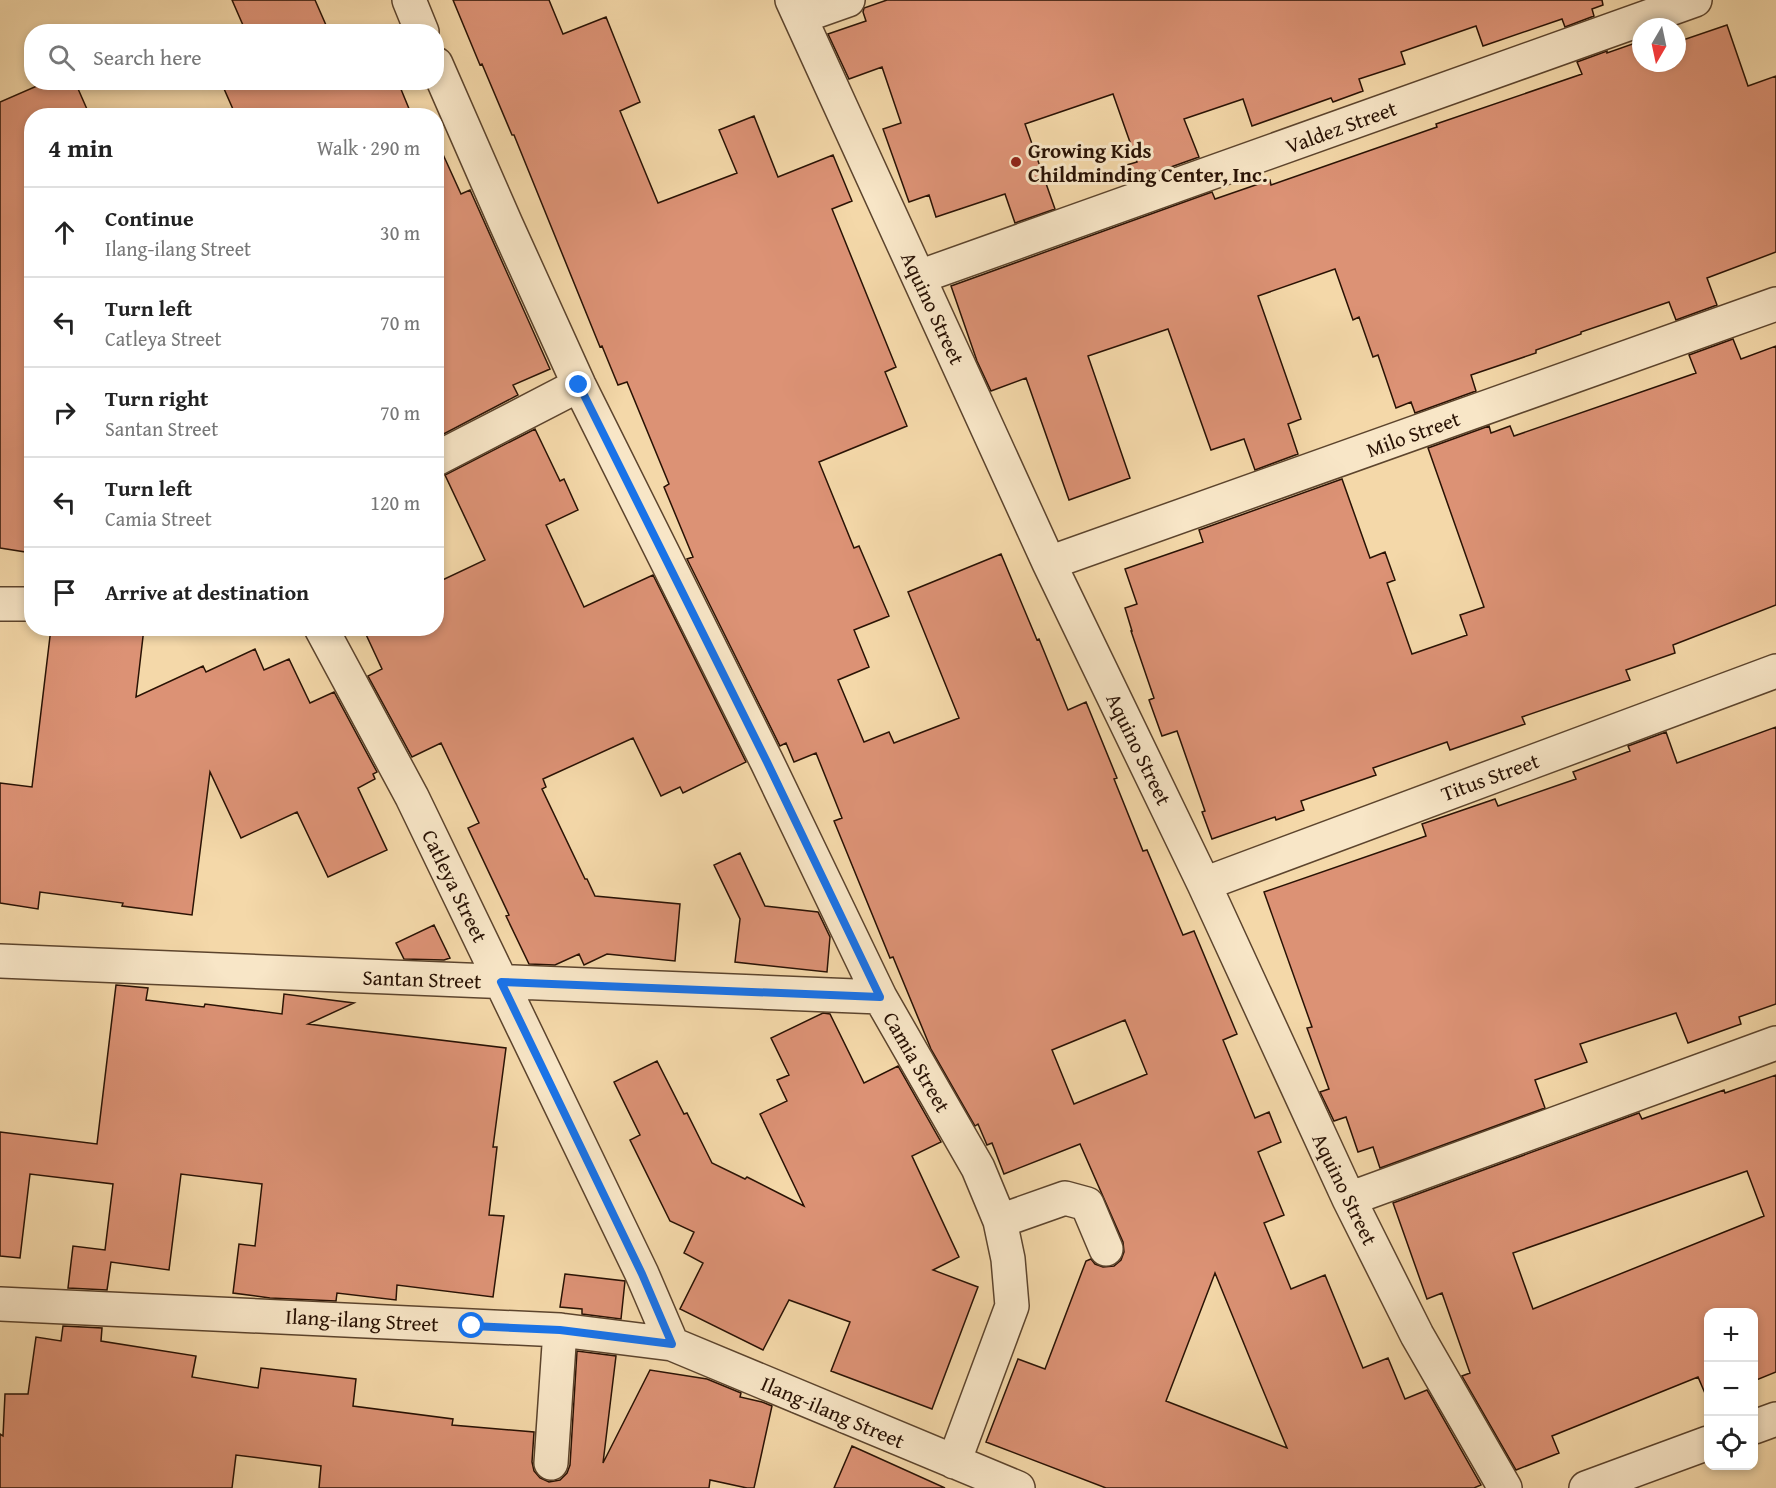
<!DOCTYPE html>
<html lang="en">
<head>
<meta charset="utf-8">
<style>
	body { margin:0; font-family:"Gentium Book Plus",serif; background:#f2f2f2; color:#222 }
	.controls { position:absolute; right:18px; bottom:18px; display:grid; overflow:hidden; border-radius:12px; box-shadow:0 3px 9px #0003 }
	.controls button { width:54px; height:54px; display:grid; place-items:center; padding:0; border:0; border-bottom:2px solid #e0e0e0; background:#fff; color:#222; font:30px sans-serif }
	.compass { position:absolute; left:1632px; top:18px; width:54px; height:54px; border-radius:50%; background:#fff; box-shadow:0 3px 9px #0003; rotate:189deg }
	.stop { position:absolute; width:18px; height:18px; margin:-14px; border:4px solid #1a73e8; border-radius:50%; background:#fff }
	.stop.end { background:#1a73e8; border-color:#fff; box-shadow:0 2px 6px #0008 }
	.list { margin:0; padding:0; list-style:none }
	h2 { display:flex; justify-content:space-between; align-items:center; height:78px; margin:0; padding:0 24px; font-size:26px }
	h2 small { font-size:20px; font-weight:400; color:#767676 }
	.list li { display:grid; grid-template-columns:39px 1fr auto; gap:18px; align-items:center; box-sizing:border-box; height:90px; padding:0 24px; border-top:2px solid #e0e0e0 }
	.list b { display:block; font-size:22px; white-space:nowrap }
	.list p { margin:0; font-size:20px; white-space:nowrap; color:#767676 }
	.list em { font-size:20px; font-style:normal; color:#767676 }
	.icon { flex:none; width:33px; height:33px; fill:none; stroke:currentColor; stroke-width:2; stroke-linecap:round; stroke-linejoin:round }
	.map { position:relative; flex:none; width:1776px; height:1488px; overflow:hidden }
	.search { position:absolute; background:#fff; box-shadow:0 3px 9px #0003; left:24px; top:24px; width:420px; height:66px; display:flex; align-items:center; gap:15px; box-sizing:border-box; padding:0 21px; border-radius:24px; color:#767676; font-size:22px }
	.panel { position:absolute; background:#fff; box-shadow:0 3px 9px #0003; left:24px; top:108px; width:420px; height:528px; border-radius:24px }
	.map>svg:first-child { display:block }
</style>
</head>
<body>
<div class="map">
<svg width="1776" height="1488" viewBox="0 0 1776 1488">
	<rect width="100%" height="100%" fill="#f4d8a9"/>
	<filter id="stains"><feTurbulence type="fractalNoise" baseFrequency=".00333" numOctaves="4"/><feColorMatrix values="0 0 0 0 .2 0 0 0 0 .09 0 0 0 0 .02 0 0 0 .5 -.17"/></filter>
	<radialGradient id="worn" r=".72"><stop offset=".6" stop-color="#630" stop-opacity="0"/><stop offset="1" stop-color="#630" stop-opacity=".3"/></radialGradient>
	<path fill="#dc9275" stroke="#291204" stroke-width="1.5" fill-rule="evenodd" d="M 232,0 L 315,0 L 329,32 L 246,32 Z
		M 453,0 L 549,0 L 563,34 L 606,17 L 640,102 L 620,111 L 658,203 L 737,173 L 719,130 L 754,116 L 778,177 L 833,155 L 852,201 L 832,209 L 896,367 L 885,372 L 907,426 L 819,462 L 854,548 L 859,546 L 889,616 L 854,630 L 869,667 L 838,680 L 864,742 L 889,732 L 894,743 L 959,718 L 908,592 L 1001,554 L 1037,640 L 1039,639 L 1068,710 L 1086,702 L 1117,778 L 1114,779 L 1143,851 L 1147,850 L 1183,935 L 1194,931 L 1237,1034 L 1223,1040 L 1255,1118 L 1269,1112 L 1281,1142 L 1258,1152 L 1284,1215 L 1264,1223 L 1291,1289 L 1325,1275 L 1363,1368 L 1388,1358 L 1405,1399 L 1427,1390 L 1481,1485 L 1474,1488 L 1106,1488 L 986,1442 L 1018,1359 L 1045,1369 L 1086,1261 L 1091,1259 L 1095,1264 L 1103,1267 L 1114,1266 L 1121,1260 L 1124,1252 L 1123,1242 L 1080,1144 L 1004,1174 L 992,1143 L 987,1145 L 978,1124 L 975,1126 L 931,1049 L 893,957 L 890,958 L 834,821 L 842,818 L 816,753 L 794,762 L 786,743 L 780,746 L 687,559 L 693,557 L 664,487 L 669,484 L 627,382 L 618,385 L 602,346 L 600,347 L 514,135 L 512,135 L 482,64 L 480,65 ZM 1125,1020 L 1147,1074 L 1074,1104 L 1052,1050 ZM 1215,1273 L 1260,1383 L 1287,1448 L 1166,1401 Z
		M 887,0 L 1602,0 L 1603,5 L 1592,9 L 1594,16 L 1565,27 L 1562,19 L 1483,46 L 1476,26 L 1401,52 L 1405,64 L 1359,79 L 1363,91 L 1333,102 L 1331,98 L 1252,126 L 1243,99 L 1184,119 L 1199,157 L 1129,182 L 1123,166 L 1137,162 L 1113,94 L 1025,124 L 1055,209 L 1015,223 L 1005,194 L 936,217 L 929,195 L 909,202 L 883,129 L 901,123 L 882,67 L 849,79 L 828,34 L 866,21 L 863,12 L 864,8 Z
		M 1727,25 L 1748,86 L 1776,76 L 1776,252 L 1707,278 L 1717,305 L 1676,320 L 1669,302 L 1581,332 L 1581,334 L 1536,350 L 1536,353 L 1471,375 L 1476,391 L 1415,413 L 1411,402 L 1396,408 L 1378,355 L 1373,357 L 1359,317 L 1353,320 L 1335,269 L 1258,296 L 1301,419 L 1288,424 L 1298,454 L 1255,470 L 1244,439 L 1211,450 L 1168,329 L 1088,356 L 1130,478 L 1069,500 L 1026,378 L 991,391 L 977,361 L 951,286 L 1212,192 L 1215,199 L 1270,180 L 1271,185 L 1437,127 L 1436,124 L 1582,74 L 1577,62 L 1607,51 L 1607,53 L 1641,41 L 1641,63 L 1677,63 L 1677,42 Z
		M 46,82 L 75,82 L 90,116 L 32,116 L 32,553 L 0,548 L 0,102 Z
		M 221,82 L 398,82 L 412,116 L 236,116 Z
		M 436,139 L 461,194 L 470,190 L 550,369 L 513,385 L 518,395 L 436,438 Z
		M 1733,339 L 1741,359 L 1776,346 L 1776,605 L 1673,645 L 1675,653 L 1626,670 L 1630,680 L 1522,717 L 1525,724 L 1450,750 L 1447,742 L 1373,768 L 1376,775 L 1301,801 L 1304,810 L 1276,820 L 1275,817 L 1212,839 L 1202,812 L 1205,811 L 1177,731 L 1162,736 L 1149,700 L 1154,698 L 1131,631 L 1132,631 L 1125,608 L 1137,604 L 1125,569 L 1203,542 L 1199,530 L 1342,479 L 1370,558 L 1385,552 L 1395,580 L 1387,583 L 1412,654 L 1467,635 L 1460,615 L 1484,607 L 1428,448 L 1489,426 L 1491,433 L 1510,426 L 1514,436 L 1696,373 L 1689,355 Z
		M 535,429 L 560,481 L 564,479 L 578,510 L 546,525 L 584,607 L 653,575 L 746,762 L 683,793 L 680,787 L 661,796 L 633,738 L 543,779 L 546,787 L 542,789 L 585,879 L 587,879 L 595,896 L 680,904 L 675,961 L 607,954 L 584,965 L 579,954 L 555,965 L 529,964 L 506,916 L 509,915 L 468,828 L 479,823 L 441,743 L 412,757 L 368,676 L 382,669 L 363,628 L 436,628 L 436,583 L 485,560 L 445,475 Z
		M 51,628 L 144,628 L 136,697 L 203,666 L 206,672 L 255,649 L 264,670 L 289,659 L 310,703 L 334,692 L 377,772 L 373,774 L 375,779 L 358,788 L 387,850 L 328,877 L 297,812 L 241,838 L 210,772 L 192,915 L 122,906 L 123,903 L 40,892 L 38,909 L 0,903 L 0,783 L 32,787 Z
		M 1776,727 L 1776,1004 L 1739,1017 L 1741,1024 L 1688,1043 L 1676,1013 L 1580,1044 L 1587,1062 L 1535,1080 L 1545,1108 L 1380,1168 L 1373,1147 L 1358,1152 L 1346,1117 L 1334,1121 L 1320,1092 L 1329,1089 L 1307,1028 L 1312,1027 L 1264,892 L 1426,836 L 1422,824 L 1495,799 L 1498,806 L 1576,779 L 1573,772 L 1630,751 L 1628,746 L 1666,732 L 1677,763 Z
		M 740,853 L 765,906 L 818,912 L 830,937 L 827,972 L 735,962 L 740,919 L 714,865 Z
		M 434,925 L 450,958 L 444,960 L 404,959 L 396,943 Z
		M 116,985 L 148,988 L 146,1000 L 204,1007 L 205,1004 L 282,1014 L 284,994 L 354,1003 L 308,1024 L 506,1048 L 493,1147 L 497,1147 L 489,1215 L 504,1216 L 493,1297 L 397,1285 L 396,1300 L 337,1293 L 336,1301 L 270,1298 L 233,1293 L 239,1244 L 255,1246 L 262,1184 L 181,1174 L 169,1270 L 111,1262 L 107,1290 L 68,1288 L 73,1246 L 105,1250 L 113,1184 L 30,1174 L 20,1258 L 0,1256 L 0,1132 L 97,1144 Z
		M 823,1013 L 830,1014 L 864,1083 L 898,1066 L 941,1142 L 912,1156 L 959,1257 L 933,1270 L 978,1287 L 932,1409 L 831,1371 L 850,1322 L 789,1300 L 763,1350 L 680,1309 L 703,1263 L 684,1253 L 694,1232 L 670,1221 L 630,1140 L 640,1135 L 614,1082 L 657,1061 L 684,1114 L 687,1113 L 712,1163 L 745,1179 L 747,1177 L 804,1206 L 760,1114 L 787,1101 L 777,1080 L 789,1075 L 771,1038 Z
		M 1776,1075 L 1776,1372 L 1754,1381 L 1754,1312 L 1708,1312 L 1708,1398 L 1707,1398 L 1698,1377 L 1552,1436 L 1559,1453 L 1516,1470 L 1462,1376 L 1470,1373 L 1442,1293 L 1427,1299 L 1393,1203 L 1639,1113 L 1642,1119 L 1724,1090 L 1725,1093 ZM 1747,1171 L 1764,1216 L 1533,1309 L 1513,1253 Z
		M 565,1274 L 625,1281 L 621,1319 L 582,1314 L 582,1309 L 560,1307 Z
		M 63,1326 L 102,1328 L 101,1341 L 196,1356 L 192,1377 L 258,1388 L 261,1368 L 356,1379 L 353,1406 L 453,1419 L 452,1425 L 534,1432 L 532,1462 L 534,1471 L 540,1478 L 549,1482 L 560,1480 L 567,1473 L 570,1465 L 577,1351 L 616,1356 L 603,1463 L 650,1370 L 707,1379 L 741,1393 L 740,1397 L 762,1402 L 772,1406 L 754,1488 L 747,1488 L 710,1480 L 709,1488 L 319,1488 L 321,1466 L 236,1455 L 232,1488 L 0,1488 L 0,1434 L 3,1436 L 5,1394 L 28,1394 L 36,1337 L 61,1341 Z
		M 852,1446 L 945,1488 L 834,1488 Z"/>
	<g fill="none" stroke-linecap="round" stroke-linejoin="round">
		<defs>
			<path id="minor" d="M 409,0 L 422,32
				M 792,0 L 1049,563 L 1204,884 L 1349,1199 L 1417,1335 L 1505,1488
				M 800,17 L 848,0
				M 436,64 L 506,224 L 579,385 L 767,762 L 880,997 L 978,1168 L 1000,1221 L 1008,1259 L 1012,1306 L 954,1462
				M 919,277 L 1695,0
				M 436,459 L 579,385
				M 1049,563 L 1776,304
				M 0,604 L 32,604
				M 321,628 L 412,797 L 642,1274 L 672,1344
				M 1204,884 L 1776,671
				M 0,961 L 880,997
				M 1349,1199 L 1776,1043
				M 1000,1221 L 1065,1198 L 1087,1204 L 1106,1249
				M 0,1304 L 560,1330 L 672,1344 L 1018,1488
				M 1754,1427 L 1776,1419
				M 551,1463 L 560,1330
				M 1586,1488 L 1708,1443"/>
		</defs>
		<use href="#minor" stroke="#5c442d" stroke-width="36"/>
		<use href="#minor" stroke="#f8e6c7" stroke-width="33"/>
	</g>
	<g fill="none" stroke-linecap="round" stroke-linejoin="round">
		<path stroke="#1a73e8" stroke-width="8" d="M 472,1326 L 560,1330 L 672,1344 L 642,1274 L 501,982 L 880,997 L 767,762 L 579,385"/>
	</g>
	<circle fill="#8f2418" stroke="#f8e6c7" stroke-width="2" cx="1016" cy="162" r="6"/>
	<g text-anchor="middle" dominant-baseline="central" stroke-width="6" stroke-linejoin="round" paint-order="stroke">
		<g font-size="21" fill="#291204" stroke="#f8e6c7">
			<text transform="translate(1341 127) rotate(-20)">Valdez Street</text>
			<text transform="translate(933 308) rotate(65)">Aquino Street</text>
			<text transform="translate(1413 434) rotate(-20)">Milo Street</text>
			<text transform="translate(1139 749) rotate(64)">Aquino Street</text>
			<text transform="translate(1490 777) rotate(-20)">Titus Street</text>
			<text transform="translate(455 886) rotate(64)">Catleya Street</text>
			<text transform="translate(422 979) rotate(2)">Santan Street</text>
			<text transform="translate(917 1062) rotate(60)">Camia Street</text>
			<text transform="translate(1345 1189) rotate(64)">Aquino Street</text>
			<text transform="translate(362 1320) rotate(3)">Ilang-ilang Street</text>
			<text transform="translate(833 1412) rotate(23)">Ilang-ilang Street</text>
		</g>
		<g font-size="21" font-weight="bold" fill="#291204" stroke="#f8e6c7" text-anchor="start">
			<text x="1028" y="150">Growing Kids<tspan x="1028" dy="24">Childminding Center, Inc.</tspan></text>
		</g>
	</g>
	<rect width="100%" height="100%" filter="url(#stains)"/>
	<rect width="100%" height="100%" fill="url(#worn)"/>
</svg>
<div class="controls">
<button>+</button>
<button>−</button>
<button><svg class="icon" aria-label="locate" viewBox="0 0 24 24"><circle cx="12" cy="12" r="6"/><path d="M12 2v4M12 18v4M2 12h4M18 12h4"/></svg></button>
</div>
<svg class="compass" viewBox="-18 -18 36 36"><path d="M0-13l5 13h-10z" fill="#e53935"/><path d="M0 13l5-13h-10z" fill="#767676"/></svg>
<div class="stop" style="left:472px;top:1326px"></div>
<div class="stop end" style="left:579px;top:385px"></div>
<div class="search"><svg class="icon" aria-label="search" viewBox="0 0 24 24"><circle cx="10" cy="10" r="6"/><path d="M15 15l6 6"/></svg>Search here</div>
<section class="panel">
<h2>4 min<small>Walk · 290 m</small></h2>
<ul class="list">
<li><svg class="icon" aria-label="ahead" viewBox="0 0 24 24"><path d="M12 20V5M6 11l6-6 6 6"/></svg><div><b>Continue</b><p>Ilang-ilang Street</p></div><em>30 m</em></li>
<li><svg class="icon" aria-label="left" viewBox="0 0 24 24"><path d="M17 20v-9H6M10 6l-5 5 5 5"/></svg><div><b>Turn left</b><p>Catleya Street</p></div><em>70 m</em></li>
<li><svg class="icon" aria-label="right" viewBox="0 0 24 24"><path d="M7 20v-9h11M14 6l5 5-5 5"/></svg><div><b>Turn right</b><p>Santan Street</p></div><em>70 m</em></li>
<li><svg class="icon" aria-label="left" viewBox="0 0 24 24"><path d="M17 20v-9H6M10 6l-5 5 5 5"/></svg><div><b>Turn left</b><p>Camia Street</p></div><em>120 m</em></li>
<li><svg class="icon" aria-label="arrive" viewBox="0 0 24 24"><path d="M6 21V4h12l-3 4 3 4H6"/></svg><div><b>Arrive at destination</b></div></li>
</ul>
</section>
</div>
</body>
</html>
